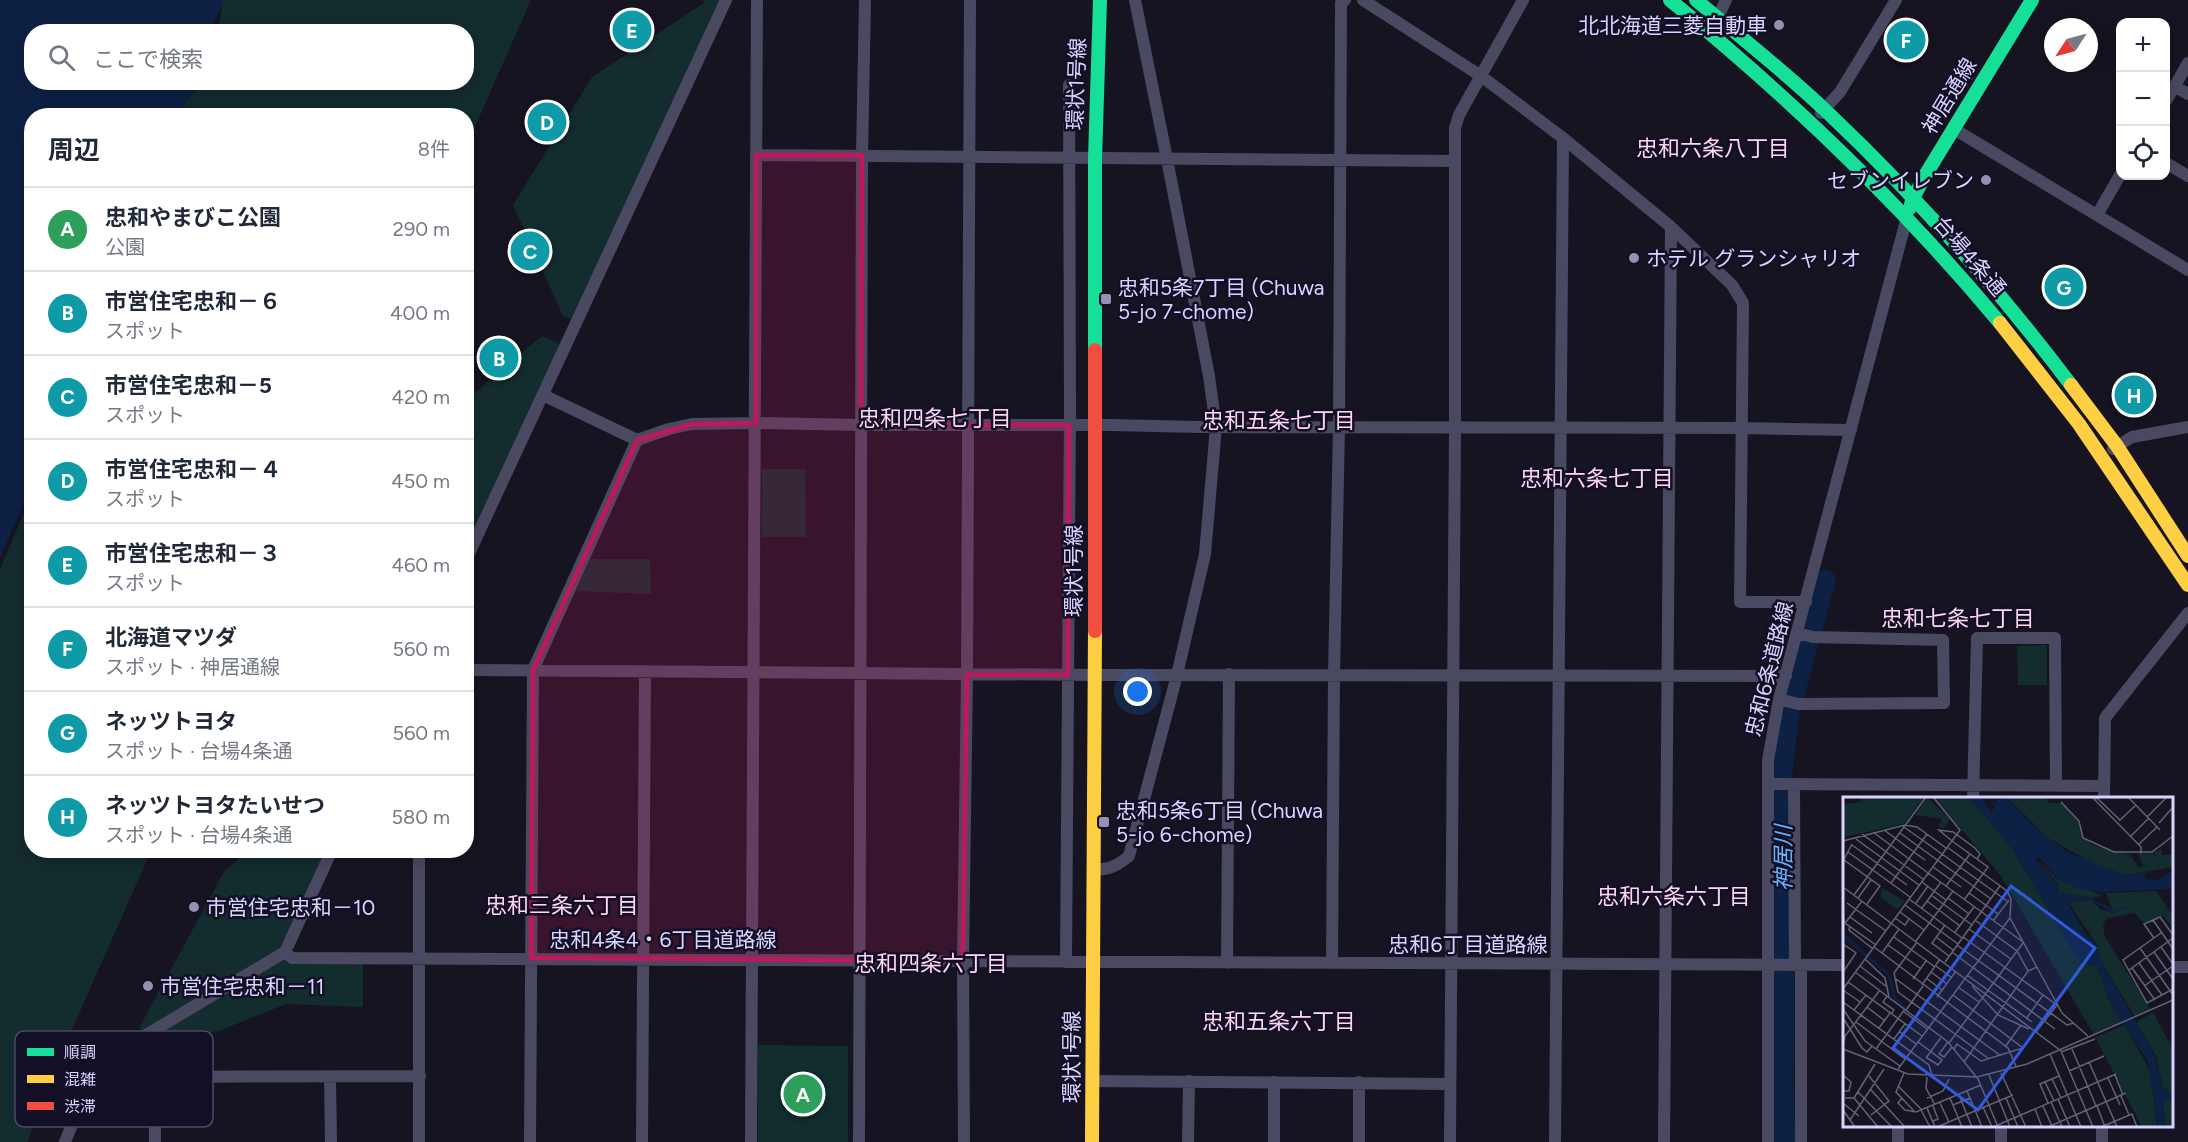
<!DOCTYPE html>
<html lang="ja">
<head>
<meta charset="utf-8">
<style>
	body { margin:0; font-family:Figtree,"Noto Sans JP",sans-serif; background:#f2f2f3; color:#1f2937 }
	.controls { position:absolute; right:18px; top:18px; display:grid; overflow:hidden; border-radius:12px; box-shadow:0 3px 15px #0003 }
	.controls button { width:54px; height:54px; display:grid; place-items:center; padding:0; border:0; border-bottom:2px solid #e0e1e3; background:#fff; color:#1f2937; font:30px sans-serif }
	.compass { position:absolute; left:2044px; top:18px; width:54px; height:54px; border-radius:50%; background:#fff; box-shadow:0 3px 15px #0003; rotate:234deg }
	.you { position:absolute; left:1138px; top:692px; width:21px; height:21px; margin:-15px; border:4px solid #fff; border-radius:50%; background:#1a73e8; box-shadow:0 0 0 9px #1a73e833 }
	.badge { display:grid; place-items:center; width:39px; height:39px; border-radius:50%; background:#d93025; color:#fff; font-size:20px; font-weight:700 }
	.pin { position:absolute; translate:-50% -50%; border:3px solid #fff; box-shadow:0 2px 6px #0006 }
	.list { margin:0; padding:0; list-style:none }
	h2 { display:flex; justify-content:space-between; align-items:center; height:78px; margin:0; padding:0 24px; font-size:26px }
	h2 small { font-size:20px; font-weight:400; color:#747a83 }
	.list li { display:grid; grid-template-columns:39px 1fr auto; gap:18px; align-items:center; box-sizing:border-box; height:84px; padding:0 24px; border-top:2px solid #e0e1e3 }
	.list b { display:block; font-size:22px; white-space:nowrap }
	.list p { margin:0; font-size:20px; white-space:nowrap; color:#747a83 }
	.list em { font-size:20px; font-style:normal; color:#747a83 }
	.icon { flex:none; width:33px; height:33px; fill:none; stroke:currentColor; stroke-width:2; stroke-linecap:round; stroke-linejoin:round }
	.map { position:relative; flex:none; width:2188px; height:1142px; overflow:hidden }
	.search { position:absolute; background:#fff; box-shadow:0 3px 15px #0003; left:24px; top:24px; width:450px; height:66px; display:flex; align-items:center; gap:15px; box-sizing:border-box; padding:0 21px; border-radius:24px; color:#747a83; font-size:22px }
	.panel { position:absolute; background:#fff; box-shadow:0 3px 15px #0003; left:24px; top:108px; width:450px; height:750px; border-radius:24px }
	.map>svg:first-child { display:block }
</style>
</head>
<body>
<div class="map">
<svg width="2188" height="1142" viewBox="0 0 2188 1142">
	<rect width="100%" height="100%" fill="#161421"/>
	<path fill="#132c2d" d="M 223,0 L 531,0 L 467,145 L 466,116 L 180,116 L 187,100 L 204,83 L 466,82 L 466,32 L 218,31 Z
		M 703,0 L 726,0 L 576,321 L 563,316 L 513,205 L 592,77 L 704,3 Z
		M 542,336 L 564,346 L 467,560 L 467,399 Z
		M 762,469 L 805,469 L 806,537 L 762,537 Z
		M 31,496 L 32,850 L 151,851 L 66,1043 L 27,1142 L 0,1142 L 0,569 Z
		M 590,559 L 650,559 L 651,594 L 576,591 Z
		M 2047,645 L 2047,685 L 2018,685 L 2017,646 Z
		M 249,851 L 332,851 L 285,952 L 363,957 L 363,1007 L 286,1004 L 219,1031 L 159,1038 L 146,1035 L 139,1028 L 225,870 Z
		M 758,1045 L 848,1046 L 848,1142 L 758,1142 Z"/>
	<path fill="#0d2144" d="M 3,0 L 223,0 L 224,2 L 209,31 L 32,32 L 32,82 L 204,83 L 187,100 L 180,115 L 32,116 L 31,487 L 0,558 L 0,2 Z"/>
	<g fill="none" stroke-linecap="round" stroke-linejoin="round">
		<path stroke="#0d2144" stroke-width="21" d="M 1785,1142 L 1783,1081 L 1784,981 L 1781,899 L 1782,771 L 1789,713 L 1825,580"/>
		<path stroke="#4a4962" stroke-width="12" d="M 1363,0 L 1481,76 L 1563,138 L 1671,227 L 1732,285 L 1743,303 L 1740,602 L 1806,602
			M 1715,23 L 1726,0
			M 2174,86 L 2188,94
			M 2166,101 L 2188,63
			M 1821,113 L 1840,92 L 1896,0
			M 1954,129 L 2188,270
			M 756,155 L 1455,161
			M 2166,163 L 2188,176
			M 2097,215 L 2120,175
			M 543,395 L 637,440 L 669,429 L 692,424 L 756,423 L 861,425 L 1111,425 L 1199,427 L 1743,428 L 1851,430
			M 2113,449 L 2132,437 L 2188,427
			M 466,560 L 726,0
			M 466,670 L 1095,675 L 1786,676
			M 1779,699 L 1798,704 L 1944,703 L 1943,640 L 1813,637 L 1797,633
			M 1768,784 L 2104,786
			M 1794,785 L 1795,965
			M 1973,798 L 1977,638 L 2055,638 L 2056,785
			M 2104,798 L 2105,718 L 2188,613
			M 419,850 L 419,1142
			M 1095,870 C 1110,869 1117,866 1129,856 L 1177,675 L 1205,554 L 1216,427 L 1209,376 L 1167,159 L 1135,0
			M 285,952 L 292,958 L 1844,965
			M 1066,962 L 1070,412 L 1069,85
			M 1227,963 L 1229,674
			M 1332,963 L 1334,676 L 1339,427 L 1341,3 L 1345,0
			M 2172,967 L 2188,967
			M 330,1077 L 331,1142
			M 1092,1081 L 1450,1084
			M 89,1082 L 113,1077 L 420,1076
			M 2001,1126 L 2001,1142
			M 65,1142 L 89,1082 L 107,1063 L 146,1035 L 285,952 L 332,850
			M 155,1142 L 155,1077
			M 530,1142 L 533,670 L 637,440
			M 642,1142 L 645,672
			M 751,1142 L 757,0
			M 859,1142 L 862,155 L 865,0
			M 964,1142 L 963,961 L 967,675 L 970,0
			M 1188,1142 L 1189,1081
			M 1274,1142 L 1274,1082
			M 1359,1142 L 1359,1082
			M 1450,1142 L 1455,428 L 1455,128 L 1459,115 L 1523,0
			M 1555,1142 L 1563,138
			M 1664,1142 L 1671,227
			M 1768,1142 L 1768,760 L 1779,699 L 1907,217
			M 1801,1142 L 1801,965
			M 1898,1142 L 1898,1126
			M 2102,1142 L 2102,1126"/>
		<path stroke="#16e098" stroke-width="14" d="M 1670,0 C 1790,98 1901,204 2000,323
			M 1696,0 C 1739,36 1784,71 1825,110 C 1914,194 1997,287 2071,385
			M 1910,208 L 1913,198 L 1926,174 L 2032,0
			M 1095,350 L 1095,159 L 1100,0"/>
		<path stroke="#ffcf43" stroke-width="14" d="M 2000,323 L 2079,424 L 2188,585
			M 2071,385 L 2117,446 L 2188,556
			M 1092,1142 L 1095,631"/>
		<path stroke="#f24e42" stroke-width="14" d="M 1095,350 L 1095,631"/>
	</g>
	<path fill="#c2185b" fill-opacity="0.2" stroke="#c2185b" stroke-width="4.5" stroke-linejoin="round" d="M 756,155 L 862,155 L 861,425 L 1069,425 L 1068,675 L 967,675 L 963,961 L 531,958 L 533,670 L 637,440 L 692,424 L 756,423 Z"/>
	<g fill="#9591b1" stroke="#130f26" stroke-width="2">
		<circle cx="1779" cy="25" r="6"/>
		<circle cx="1986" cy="180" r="6"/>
		<circle cx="1634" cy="258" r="6"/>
		<rect x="1100" y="293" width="12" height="12" rx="3"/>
		<rect x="1098" y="816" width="12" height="12" rx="3"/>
		<circle cx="194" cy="907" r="6"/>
		<circle cx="148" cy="986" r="6"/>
	</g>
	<g text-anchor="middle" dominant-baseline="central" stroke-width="5" stroke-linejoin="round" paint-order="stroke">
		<g font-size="21" fill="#d9d4ff" stroke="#130f26" text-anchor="start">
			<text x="1767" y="25" text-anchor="end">北北海道三菱自動車</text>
			<text x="1974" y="180" text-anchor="end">セブンイレブン</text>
			<text x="1646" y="258">ホテル グランシャリオ</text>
			<text x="1118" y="287">忠和5条7丁目 (Chuwa<tspan x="1118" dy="24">5-jo 7-chome)</tspan></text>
			<text x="1116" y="810">忠和5条6丁目 (Chuwa<tspan x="1116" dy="24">5-jo 6-chome)</tspan></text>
			<text x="206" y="907">市営住宅忠和－10</text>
			<text x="160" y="986">市営住宅忠和－11</text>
		</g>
		<g font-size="21" fill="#d9d4ff" stroke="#130f26">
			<text transform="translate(1076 84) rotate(-88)">環状1号線</text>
			<text transform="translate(1949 96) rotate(-59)">神居通線</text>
			<text transform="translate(1970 256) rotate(49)">台場4条通</text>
			<text transform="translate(1073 571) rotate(-90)">環状1号線</text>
			<text transform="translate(1769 669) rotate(-76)">忠和6条道路線</text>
			<text x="663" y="939">忠和4条4・6丁目道路線</text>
			<text x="1468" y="944">忠和6丁目道路線</text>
			<text transform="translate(1071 1057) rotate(-90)">環状1号線</text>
		</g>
		<g font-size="22" fill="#ffd6f0" stroke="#130f26">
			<text x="1713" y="148">忠和六条八丁目</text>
			<text x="935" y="418">忠和四条七丁目</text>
			<text x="1279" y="420">忠和五条七丁目</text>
			<text x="1597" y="478">忠和六条七丁目</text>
			<text x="1958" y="618">忠和七条七丁目</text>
			<text x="1674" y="896">忠和六条六丁目</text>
			<text x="562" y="905">忠和三条六丁目</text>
			<text x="931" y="963">忠和四条六丁目</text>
			<text x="1279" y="1021">忠和五条六丁目</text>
		</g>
		<g font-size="22" font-style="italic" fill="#62b6ff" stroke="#130f26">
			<text transform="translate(1783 858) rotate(-90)">神居川</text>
		</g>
	</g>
	<g transform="translate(1843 797)">
		<rect width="330" height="330" fill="#161421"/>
		<path d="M 18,0 L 81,0 L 61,27 L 1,40 L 0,7 L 18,5 ZM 91,0 L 126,0 L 169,51 L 235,162 L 252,168 L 257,176 L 268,208 L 280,225 L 251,238 L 158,79 ZM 164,0 L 202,0 L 207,6 L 218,6 L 233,20 L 242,43 L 252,49 L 287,58 L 296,70 L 301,69 L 295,58 L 310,56 L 312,60 L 311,55 L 318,52 L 319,58 L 330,58 L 330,70 L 283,78 L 253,68 L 205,41 ZM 84,1 L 107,22 L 100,32 L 95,29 L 99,22 L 72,18 ZM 194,62 L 215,83 L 260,98 L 250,101 L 215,96 L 215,87 ZM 39,91 L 62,104 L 54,112 L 38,101 ZM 313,94 L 330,119 L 330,131 L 321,119 L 300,126 L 292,116 L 264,121 L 260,128 L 262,140 L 308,213 L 292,220 L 258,164 L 253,146 L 225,105 L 249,103 L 258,113 L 270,115 L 263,96 ZM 310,215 L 330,252 L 330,299 L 320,290 L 313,259 L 293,226 ZM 282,228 L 307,274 L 314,330 L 299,330 L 252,240 ZM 323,300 L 330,304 L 330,330 L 322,330 L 320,303 Z" fill="#132c2d"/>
		<path d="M 126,0 L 139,0 L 148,15 L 152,10 L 145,0 L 155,9 L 152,3 L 163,0 L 193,31 L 224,55 L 273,75 L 283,78 L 330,70 L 303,75 L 301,81 L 313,84 L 330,74 L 330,92 L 257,95 L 237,92 L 216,83 L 197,61 L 192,62 L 214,87 L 215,96 L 248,101 L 270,113 L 279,111 L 287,110 L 271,114 L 272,118 L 249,103 L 224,105 L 242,136 L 252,146 L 258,164 L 312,259 L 320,291 L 330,300 L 330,303 L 320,300 L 322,330 L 315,330 L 305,264 L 268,208 L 257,176 L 252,168 L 240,167 L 235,162 L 169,51 Z" fill="#0d2144"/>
		<path fill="none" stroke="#0d2144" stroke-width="3" d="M 0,138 L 46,178 L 52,202 L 62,211"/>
		<path fill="none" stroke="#64617a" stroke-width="1.5" d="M 249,0 L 298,50 L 298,57M 285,0 L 317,33M 251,3 L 254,1 L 277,23M 218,5 L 236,24 L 240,41 L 271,55 L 309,55 L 330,39M 304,20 L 324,0M 276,24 L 293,8M 316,26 L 330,10M 61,30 L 99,57M 41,33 L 82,63M 30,35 L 85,76M 57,36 L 148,102M 19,37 L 80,82M 287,40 L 306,21M 13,42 L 76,88M 0,44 L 62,28 L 74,30 L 103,51M 109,44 L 145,70 L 121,103M 109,44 L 96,33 L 110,35 L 132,51 L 137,57 L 134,62M 9,48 L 64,88M 295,48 L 314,30M 5,55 L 67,100M 99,57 L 164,104M 1,63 L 37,89 L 24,107M 0,64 L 9,47M 90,70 L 118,90M 85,76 L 180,145M 79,85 L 103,103M 48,86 L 84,37M 103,89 L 127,57M 0,90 L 218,254 L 250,330M 126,96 L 155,117M 11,98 L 83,0M 88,98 L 129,128M 15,101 L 28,83M 105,101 L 126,117M 66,102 L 119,141M 84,104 L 117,129M 4,106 L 43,134M 73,106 L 85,89M 62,108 L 115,147M 79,111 L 98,85M 57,115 L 81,133M 0,119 L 2,126 L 33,148M 7,120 L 29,136M 52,121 L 62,128 L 66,122M 167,121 L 219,216 L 245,239M 132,123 L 174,154 L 185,174M 310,123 L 330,152M 150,124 L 166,103M 3,125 L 19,104M 102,128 L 89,146 L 106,159M 7,129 L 6,133 L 30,152M 126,132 L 168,162M 112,135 L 131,110M 318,136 L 280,163 L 304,206 L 330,192M 51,140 L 92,170M 93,140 L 110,153M 120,140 L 214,208M 311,141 L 301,127 L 317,120 L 330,138M 73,144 L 110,94M 74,145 L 51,176 L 55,195 L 146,262M 0,147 L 13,156 L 0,175M 45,148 L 78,172M 114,148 L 224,228 L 231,226M 31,150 L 165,251 L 173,269M 318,150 L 330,167M 297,151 L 330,198M 109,155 L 212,232M 311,155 L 330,182M 39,156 L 56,132M 22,162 L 42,181 L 46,200M 102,165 L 157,89M 296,166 L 319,198M 17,169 L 44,190M 93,169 L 109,181M 289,171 L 312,203M 286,173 L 330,141M 12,175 L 105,245 L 135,282 L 155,330M 88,175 L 104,187M 124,178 L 189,225M 83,181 L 99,193M 53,182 L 158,259M 70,182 L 83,164M 5,185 L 79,239M 79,188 L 97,162M 129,189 L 155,218 L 186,232M 301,189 L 330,169M 115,190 L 136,205M 0,192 L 117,33 L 90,0M 0,193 L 17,205M 110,198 L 180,251 L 138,264 L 114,247 L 111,252M 44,199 L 40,205 L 51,213 L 48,217M 94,200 L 113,174M 0,205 L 86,268 L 90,282M 24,210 L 42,224M 0,212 L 22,244 L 57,269M 11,213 L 23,198M 63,213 L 80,189M 60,214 L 84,232M 0,221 L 19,251 L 24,255 L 29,249M 183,222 L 200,198M 13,225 L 62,262M 36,231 L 47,216M 56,234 L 73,247M 193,235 L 214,208M 51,242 L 62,227M 75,245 L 99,263 L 95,268 L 84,261M 105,245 L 96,257 L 101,260 L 109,250M 106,246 L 180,146M 0,248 L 2,239 L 37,193M 162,250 L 178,228M 0,252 L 65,277 L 134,280 L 184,267 L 330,203M 33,252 L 62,212M 229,252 L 253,309M 218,255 L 252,242M 207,257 L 238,330M 83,261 L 99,239M 121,265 L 185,174 L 194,170M 246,265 L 274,330M 55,272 L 167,121 L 168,102 L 164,94 L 104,50M 226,274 L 261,259M 61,276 L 53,295 L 71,314M 158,276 L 183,330M 0,278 L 8,285 L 6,294 L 0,294M 146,278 L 167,330M 272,278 L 280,298M 26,279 L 46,304 L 28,318M 84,280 L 83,291 L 92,308M 265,281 L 277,308M 209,282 L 218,301M 202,285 L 211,304M 56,290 L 79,313M 28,293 L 62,330M 124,294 L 139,330M 15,295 L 49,330M 116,298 L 129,330M 278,299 L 286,318M 2,301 L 11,301 L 35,330M 11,301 L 32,267M 59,301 L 55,306 L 62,313 L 73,315 L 138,288M 84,301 L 100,294 L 106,282M 107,301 L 119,330M 163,301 L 175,330M 215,302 L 227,330M 208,305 L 219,330M 97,306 L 106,325M 205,306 L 197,287 L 216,279M 1,307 L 16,319M 110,308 L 127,301M 146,308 L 170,298M 90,309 L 95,322 L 90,324M 200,309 L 209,329M 254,309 L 262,330M 140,310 L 149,330M 84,311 L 92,330M 192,312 L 199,330M 0,313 L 12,330M 78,313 L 87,330M 7,323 L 41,272M 94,330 L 146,308M 150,330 L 273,277M 205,330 L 283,296M 258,330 L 289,317 L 294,330"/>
		<path fill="#305bdc" fill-opacity="0.15" stroke="#305bdc" stroke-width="3" d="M 168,89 L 252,151 L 135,313 L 50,251 Z"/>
		<rect width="330" height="330" fill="none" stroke="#d9d4ff" stroke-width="3"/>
	</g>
	<rect x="15" y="1031" width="198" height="96" rx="9" fill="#130f26" stroke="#4e4a67" stroke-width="1.5"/>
	<rect x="27" y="1048" width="27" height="8" fill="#16e098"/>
	<rect x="27" y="1075" width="27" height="8" fill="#ffcf43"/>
	<rect x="27" y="1102" width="27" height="8" fill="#f24e42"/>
	<g font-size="16" fill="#d9d4ff">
		<text x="64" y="1058">順調</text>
		<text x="64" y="1085">混雑</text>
		<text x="64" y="1112">渋滞</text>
	</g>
</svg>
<div class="controls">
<button>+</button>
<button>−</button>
<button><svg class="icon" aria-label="locate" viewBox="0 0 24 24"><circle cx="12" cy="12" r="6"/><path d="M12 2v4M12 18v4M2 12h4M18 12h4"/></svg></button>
</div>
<svg class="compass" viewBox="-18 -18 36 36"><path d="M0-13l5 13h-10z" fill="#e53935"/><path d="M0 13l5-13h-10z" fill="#747a83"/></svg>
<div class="you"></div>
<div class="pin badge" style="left:803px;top:1094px;background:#2e9e5b">A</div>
<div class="pin badge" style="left:499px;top:358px;background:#0f9aa8">B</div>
<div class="pin badge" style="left:530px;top:251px;background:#0f9aa8">C</div>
<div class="pin badge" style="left:547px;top:122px;background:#0f9aa8">D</div>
<div class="pin badge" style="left:632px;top:30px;background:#0f9aa8">E</div>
<div class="pin badge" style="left:1906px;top:40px;background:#0f9aa8">F</div>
<div class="pin badge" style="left:2064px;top:287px;background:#0f9aa8">G</div>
<div class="pin badge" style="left:2134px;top:395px;background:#0f9aa8">H</div>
<div class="search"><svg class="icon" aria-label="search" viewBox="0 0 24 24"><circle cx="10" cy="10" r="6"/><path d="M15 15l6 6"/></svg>ここで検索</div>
<section class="panel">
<h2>周辺<small>8件</small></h2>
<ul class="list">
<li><span class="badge" style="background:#2e9e5b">A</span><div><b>忠和やまびこ公園</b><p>公園</p></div><em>290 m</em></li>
<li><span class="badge" style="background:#0f9aa8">B</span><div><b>市営住宅忠和－６</b><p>スポット</p></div><em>400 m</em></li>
<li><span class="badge" style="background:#0f9aa8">C</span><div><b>市営住宅忠和－5</b><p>スポット</p></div><em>420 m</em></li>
<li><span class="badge" style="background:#0f9aa8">D</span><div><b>市営住宅忠和－４</b><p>スポット</p></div><em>450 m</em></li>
<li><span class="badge" style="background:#0f9aa8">E</span><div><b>市営住宅忠和－３</b><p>スポット</p></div><em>460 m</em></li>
<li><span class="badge" style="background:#0f9aa8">F</span><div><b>北海道マツダ</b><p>スポット · 神居通線</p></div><em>560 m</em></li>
<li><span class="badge" style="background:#0f9aa8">G</span><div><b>ネッツトヨタ</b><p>スポット · 台場4条通</p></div><em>560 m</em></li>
<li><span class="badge" style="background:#0f9aa8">H</span><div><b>ネッツトヨタたいせつ</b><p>スポット · 台場4条通</p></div><em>580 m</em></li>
</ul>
</section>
</div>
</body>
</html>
